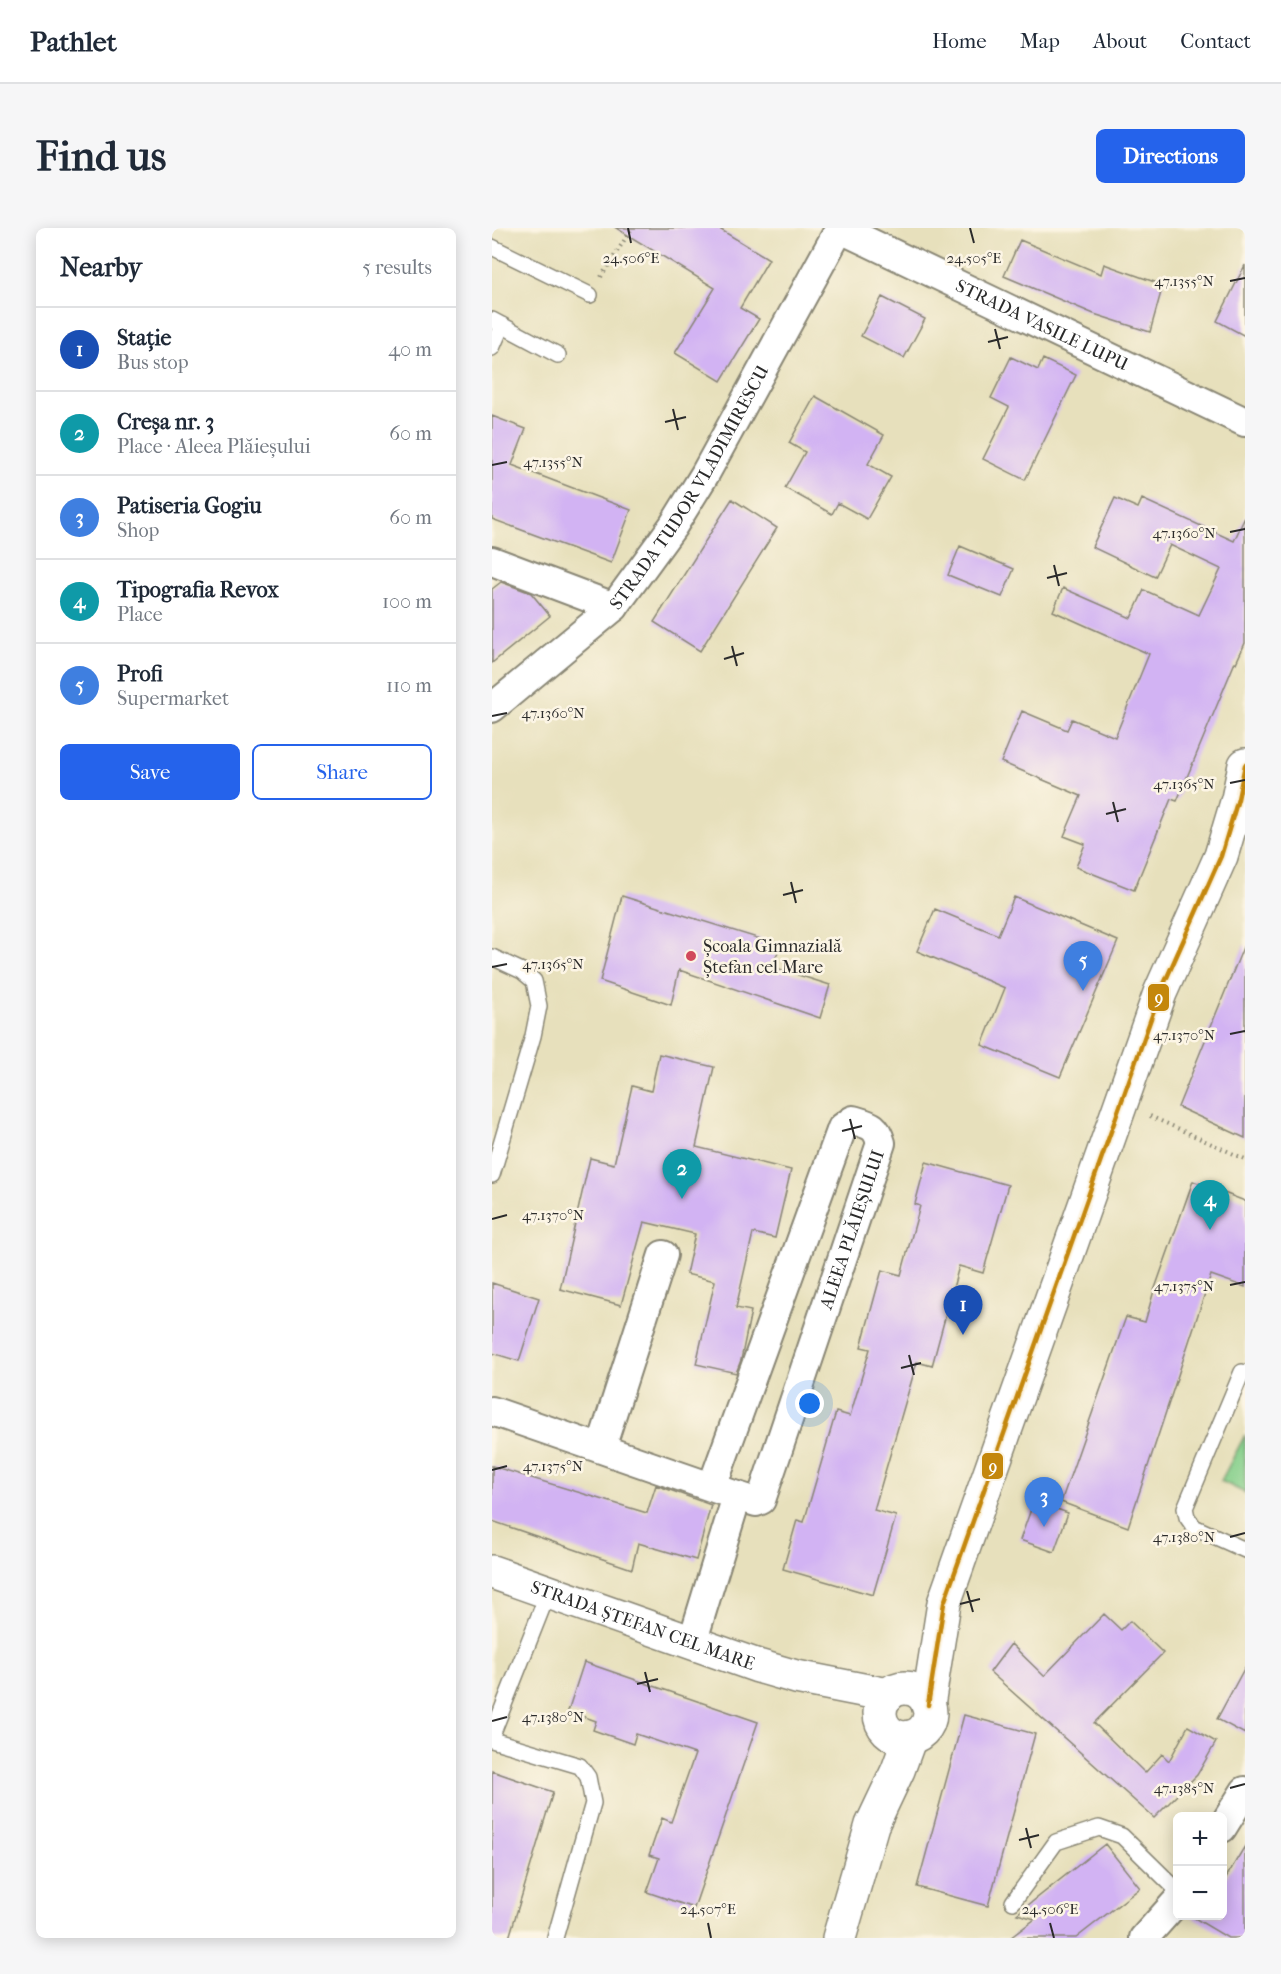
<!DOCTYPE html>
<html lang="en">
<head>
<meta charset="utf-8">
<style>
	body { margin:0; font-family:"IM FELL French Canon",serif; background:#f6f6f7; color:#1f2937 }
	.controls { position:absolute; right:18px; bottom:18px; display:grid; overflow:hidden; border-radius:9px; box-shadow:0 3px 15px #0003 }
	.controls button { width:54px; height:54px; display:grid; place-items:center; padding:0; border:0; border-bottom:2px solid #e0e1e3; background:#fff; color:#1f2937; font:30px sans-serif }
	.you { position:absolute; left:318px; top:1176px; width:21px; height:21px; margin:-15px; border:4px solid #fff; border-radius:50%; background:#1a73e8; box-shadow:0 0 0 9px #1a73e833 }
	.badge { display:grid; place-items:center; width:39px; height:39px; border-radius:50%; background:#2563eb; color:#fff; font-size:20px; font-weight:700 }
	.pin { position:absolute; translate:-50% -50px; filter:drop-shadow(0 2px 3px #0008) }
	.pin::after { content:''; position:absolute; top:32px; width:21px; height:18px; background:inherit; clip-path:polygon(0 0,100% 0,50% 100%) }
	.list { margin:0; padding:0; list-style:none }
	h2 { display:flex; justify-content:space-between; align-items:center; height:78px; margin:0; padding:0 24px; font-size:26px }
	h2 small { font-size:20px; font-weight:400; color:#747a83 }
	.list li { display:grid; grid-template-columns:39px 1fr auto; gap:18px; align-items:center; box-sizing:border-box; height:84px; padding:0 24px; border-top:2px solid #e0e1e3 }
	.list b { display:block; font-size:22px; white-space:nowrap }
	.list p { margin:0; font-size:20px; white-space:nowrap; color:#747a83 }
	.list em { font-size:20px; font-style:normal; color:#747a83 }
	.actions { display:flex; gap:12px; padding:18px 24px }
	.actions a { flex:1; padding:14px 0; border:2px solid #2563eb; border-radius:9px; text-align:center; font-size:21px; color:#2563eb }
	.actions .main { background:#2563eb; color:#fff }
	.map { position:relative; flex:none; width:753px; height:1710px; overflow:hidden; border-radius:9px }
	header { display:flex; align-items:center; gap:36px; box-sizing:border-box; height:84px; padding:0 30px; background:#fff; border-bottom:2px solid #e0e1e3 }
	header strong { font-size:28px }
	nav { display:flex; gap:33px; margin-inline-start:auto; font-size:21px }
	.intro { display:flex; align-items:center; justify-content:space-between; box-sizing:border-box; height:144px; padding:0 36px }
	h1 { margin:0; font-size:42px }
	.button { padding:15px 27px; border-radius:9px; background:#2563eb; color:#fff; font-size:21px; font-weight:700 }
	main { display:flex; gap:36px; padding:0 36px }
	aside { flex:1; background:#fff; border-radius:9px; box-shadow:0 3px 15px #0003 }
	.map>svg:first-child { display:block }
</style>
</head>
<body>
<header>
<strong>Pathlet</strong>
<nav><a>Home</a><a>Map</a><a>About</a><a>Contact</a></nav>
</header>
<div class="intro"><h1>Find us</h1><a class="button">Directions</a></div>
<main>
<aside>
<h2>Nearby<small>5 results</small></h2>
<ul class="list">
<li><span class="badge" style="background:#1a4fb4">1</span><div><b>Stație</b><p>Bus stop</p></div><em>40 m</em></li>
<li><span class="badge" style="background:#0f9aa8">2</span><div><b>Creșa nr. 3</b><p>Place · Aleea Plăieșului</p></div><em>60 m</em></li>
<li><span class="badge" style="background:#3f7fe0">3</span><div><b>Patiseria Gogiu</b><p>Shop</p></div><em>60 m</em></li>
<li><span class="badge" style="background:#0f9aa8">4</span><div><b>Tipografia Revox</b><p>Place</p></div><em>100 m</em></li>
<li><span class="badge" style="background:#3f7fe0">5</span><div><b>Profi</b><p>Supermarket</p></div><em>110 m</em></li>
</ul>
<div class="actions"><a class="main">Save</a><a>Share</a></div>
</aside>
<div class="map">
<svg width="753" height="1710" viewBox="0 0 753 1710">
	<rect width="100%" height="100%" fill="#fcf5e5"/>
	<filter id="ink" filterUnits="userSpaceOnUse"><feTurbulence type="fractalNoise" baseFrequency=".0167" numOctaves="2"/><feDisplacementMap in="SourceGraphic" scale="12" xChannelSelector="R" yChannelSelector="G"/><feConvolveMatrix kernelMatrix="1 2 1 2 8 2 1 2 1" color-interpolation-filters="sRGB"/></filter>
	<filter id="wash" filterUnits="userSpaceOnUse"><feTurbulence type="fractalNoise" baseFrequency=".008" numOctaves="4" result="noise"/><feDisplacementMap in="SourceGraphic" scale="24" xChannelSelector="R" yChannelSelector="G"/><feGaussianBlur stdDeviation="1.35" result="paint"/><feColorMatrix in="noise" values="0 0 0 0 0 0 0 0 0 0 0 0 0 0 0 0 0 1.4 0 .05"/><feComposite in="paint" operator="in"/></filter>
	<g filter="url(#wash)">
		<rect width="100%" height="100%" fill="#e7e0bc"/>
		<path fill="#87d08c" stroke="#597e5c" stroke-width="1.5" d="M 753,1207 L 753,1265 L 729,1253 Z"/>
		<g id="blocks">
			<path fill="#d2b3f3" d="M 124,0 L 226,0 L 277,31 L 248,80 L 267,91 L 229,153 L 183,125 L 223,60 Z
				M 528,12 L 609,46 L 612,36 L 671,57 L 658,104 L 602,86 L 512,48 Z
				M 753,37 L 753,108 L 725,93 Z
				M 390,69 L 433,91 L 412,130 L 369,108 Z
				M 519,129 L 546,142 L 551,131 L 584,147 L 533,252 L 491,231 L 517,179 L 499,170 Z
				M 323,168 L 392,207 L 376,236 L 399,249 L 375,291 L 346,275 L 340,286 L 293,260 L 313,224 L 297,215 Z
				M 0,188 L 34,201 L 20,237 L 139,282 L 119,335 L 0,291 Z
				M 623,270 L 646,280 L 650,271 L 742,313 L 753,289 L 753,415 L 744,435 L 743,434 L 685,573 L 679,571 L 642,662 L 584,639 L 593,616 L 572,608 L 589,568 L 509,534 L 530,483 L 575,502 L 580,491 L 623,509 L 657,426 L 561,383 L 571,360 L 639,390 L 652,362 L 707,387 L 729,341 L 678,317 L 663,349 L 600,319 Z
				M 240,271 L 285,300 L 208,423 L 162,394 Z
				M 468,318 L 522,341 L 510,369 L 456,347 Z
				M 9,354 L 39,365 L 58,388 L 0,435 L 0,361 Z
				M 130,668 L 288,717 L 281,739 L 338,757 L 328,790 L 187,742 L 179,777 L 108,753 Z
				M 522,669 L 626,713 L 568,849 L 490,817 L 513,760 L 425,723 L 443,681 L 506,707 Z
				M 752,717 L 753,718 L 753,910 L 686,879 Z
				M 167,826 L 222,839 L 204,919 L 299,942 L 283,1010 L 261,1005 L 244,1080 L 259,1083 L 249,1132 L 244,1145 L 204,1136 L 223,1053 L 194,1046 L 203,1006 L 152,994 L 129,1077 L 68,1061 L 98,930 L 122,936 L 140,858 L 159,863 Z
				M 434,934 L 516,957 L 491,1045 L 467,1038 L 440,1138 L 425,1134 L 382,1282 L 404,1288 L 381,1367 L 291,1341 L 305,1292 L 312,1294 L 344,1184 L 358,1188 L 378,1121 L 369,1119 L 390,1042 L 409,1047 L 428,978 L 423,976 Z
				M 701,953 L 753,973 L 753,1059 L 719,1047 L 636,1299 L 569,1274 L 634,1089 L 653,1094 L 661,1066 Z
				M 0,1055 L 47,1070 L 27,1133 L 0,1125 Z
				M 0,1238 L 155,1285 L 164,1257 L 219,1277 L 204,1332 L 146,1315 L 140,1341 L 0,1293 Z
				M 542,1273 L 576,1285 L 562,1324 L 528,1312 Z
				M 612,1386 L 629,1402 L 638,1393 L 671,1425 L 602,1495 L 653,1545 L 670,1526 L 677,1533 L 696,1498 L 724,1514 L 705,1547 L 662,1590 L 498,1444 L 519,1416 L 552,1448 Z
				M 92,1434 L 266,1494 L 202,1680 L 155,1664 L 167,1630 L 157,1627 L 170,1590 L 179,1594 L 203,1526 L 144,1506 L 141,1516 L 101,1502 L 104,1493 L 76,1483 Z
				M 753,1439 L 753,1506 L 725,1491 Z
				M 472,1487 L 543,1506 L 496,1678 L 425,1659 Z
				M 0,1543 L 61,1564 L 17,1710 L 0,1710 Z
				M 613,1616 L 648,1660 L 584,1710 L 518,1710 L 543,1691 L 525,1686 Z
				M 753,1618 L 753,1710 L 736,1710 L 699,1688 L 730,1688 L 730,1656 Z"/>
		</g>
	</g>
	<g filter="url(#ink)">
		<use href="#blocks" fill-opacity="0" stroke="#898674" stroke-width="1.5"/>
		<g fill="none" stroke-linecap="round" stroke-linejoin="round">
			<defs>
				<path id="lane" d="M 0,19 L 98,67
					M 0,92 L 66,127
					M 0,120 L 10,97
					M 0,729 L 30,743 L 42,753 L 47,778 L 41,808 L 0,947
					M 750,1144 L 693,1280 L 695,1289 L 702,1299 L 753,1322
					M 0,1507 L 56,1365
					M 0,1512 L 88,1538 L 96,1549 L 101,1575 L 63,1710
					M 521,1674 L 564,1614 L 607,1600 L 630,1608 L 686,1663"/>
				<g id="street">
					<path id="s1" d="M 347,0 L 753,194"/>
					<path d="M 0,333 L 122,379"/>
					<path id="s2" d="M 0,480 L 122,379 L 181,298 L 213,246 L 348,0"/>
					<path id="s3" d="M 0,1183 L 245,1268 L 264,1274 L 269,1272 L 389,915 C 384,897 378,897 361,892 L 350,900 L 220,1259"/>
					<path d="M 109,1220 L 171,1027"/>
					<path d="M 200,1415 L 245,1268"/>
					<path d="M 730,1600 L 753,1563"/>
					<path d="M 652,1710 L 686,1672"/>
				</g>
				<g id="secondary">
					<path id="s4" d="M 0,1344 L 266,1438 L 304,1449 L 396,1467"/>
					<circle cx="413" cy="1485" r="25"/>
					<path d="M 436,1477 L 452,1375 L 668,765 L 729,628 L 746,571 L 753,537"/>
					<path d="M 347,1710 L 380,1597 L 406,1542 L 418,1509"/>
				</g>
			</defs>
			<use href="#lane" stroke="#898674" stroke-width="18"/>
			<use href="#street" stroke="#898674" stroke-width="32"/>
			<use href="#secondary" stroke="#898674" stroke-width="36"/>
			<path stroke="#898674" stroke-width="4" stroke-dasharray="1.5 4.5" stroke-linecap="butt" d="M 109,49 L 140,0
				M 658,888 L 753,931"/>
			<use href="#lane" stroke="#fff" stroke-width="15"/>
			<use href="#street" stroke="#fff" stroke-width="28"/>
			<use href="#secondary" stroke="#fff" stroke-width="33"/>
			<defs>
				<path id="bus-1" d="M 436,1477 L 452,1375 L 668,765 L 729,628 L 746,571 L 753,537"/>
			</defs>
			<use href="#bus-1" stroke="#fcf5e5" stroke-width="9"/>
			<use href="#bus-1" stroke="#c4870b" stroke-width="4.5"/>
		</g>
	</g>
	<path fill="none" stroke="#2b2b2b" stroke-width="2" d="M 136,0 L 139,15M 478,0 L 482,15M 738,53 L 753,50M 503,101 L 508,121M 496,114 L 516,109M 181,181 L 186,202M 173,194 L 194,189M 0,237 L 15,234M 738,304 L 753,301M 562,337 L 567,358M 555,350 L 575,345M 240,418 L 245,438M 232,431 L 252,425M 0,488 L 15,485M 738,555 L 753,552M 621,574 L 626,594M 614,586 L 634,581M 299,654 L 304,675M 291,667 L 311,662M 0,739 L 15,736M 738,806 L 753,803M 358,891 L 363,911M 350,903 L 370,898M 0,991 L 15,987M 738,1057 L 753,1054M 417,1127 L 422,1147M 409,1140 L 429,1135M 0,1242 L 15,1238M 738,1309 L 753,1305M 475,1363 L 481,1384M 468,1376 L 488,1371M 153,1444 L 158,1464M 145,1456 L 166,1451M 0,1493 L 15,1489M 738,1560 L 753,1556M 534,1600 L 539,1620M 527,1612 L 547,1607M 216,1695 L 219,1710M 558,1695 L 562,1710"/>
	<circle fill="#d1495b" stroke="#fcf5e5" stroke-width="2" cx="199" cy="728" r="6"/>
	<g text-anchor="middle" dominant-baseline="central" stroke-width="5" stroke-linejoin="round" paint-order="stroke">
		<g font-size="18" fill="#2b2b2b" stroke="#fcf5e5">
			<text stroke="none"><textPath href="#s1" startOffset="225">STRADA VASILE LUPU</textPath></text>
			<text stroke="none"><textPath href="#s2" startOffset="300">STRADA TUDOR VLADIMIRESCU</textPath></text>
			<text stroke="none"><textPath href="#s3" startOffset="570">ALEEA PLĂIEȘULUI</textPath></text>
			<text stroke="none"><textPath href="#s4" startOffset="160">STRADA ȘTEFAN CEL MARE</textPath></text>
		</g>
		<g font-size="18" fill="#2b2b2b" stroke="#fcf5e5" text-anchor="start">
			<text x="211" y="718">Școala Gimnazială<tspan x="211" dy="21">Ștefan cel Mare</tspan></text>
		</g>
	</g>
	<g font-size="15" text-anchor="middle" fill="#2b2b2b" stroke="#fcf5e5" stroke-width="5" stroke-linejoin="round" paint-order="stroke">
		<text x="139" y="35">24.506°E</text>
		<text x="482" y="35">24.505°E</text>
		<text x="692" y="58">47.1355°N</text>
		<text x="61" y="239">47.1355°N</text>
		<text x="692" y="310">47.1360°N</text>
		<text x="61" y="490">47.1360°N</text>
		<text x="692" y="561">47.1365°N</text>
		<text x="61" y="741">47.1365°N</text>
		<text x="692" y="812">47.1370°N</text>
		<text x="61" y="992">47.1370°N</text>
		<text x="692" y="1063">47.1375°N</text>
		<text x="61" y="1243">47.1375°N</text>
		<text x="692" y="1314">47.1380°N</text>
		<text x="61" y="1494">47.1380°N</text>
		<text x="692" y="1565">47.1385°N</text>
		<text x="216" y="1686">24.507°E</text>
		<text x="558" y="1686">24.506°E</text>
	</g>
	<g stroke="#fcf5e5" stroke-width="2">
		<rect x="655" y="755" width="23" height="29" rx="6" fill="#c4870b"/>
		<rect x="489" y="1224" width="23" height="28" rx="6" fill="#c4870b"/>
	</g>
	<g font-size="16" text-anchor="middle" font-weight="bold" fill="#fff">
		<text x="667" y="775">9</text>
		<text x="501" y="1244">9</text>
	</g>
</svg>
<div class="controls">
<button>+</button>
<button>−</button>
</div>
<div class="you"></div>
<div class="pin badge" style="left:471px;top:1107px;background:#1a4fb4">1</div>
<div class="pin badge" style="left:190px;top:971px;background:#0f9aa8">2</div>
<div class="pin badge" style="left:552px;top:1299px;background:#3f7fe0">3</div>
<div class="pin badge" style="left:718px;top:1002px;background:#0f9aa8">4</div>
<div class="pin badge" style="left:591px;top:763px;background:#3f7fe0">5</div>
</div>
</main>
</body>
</html>
